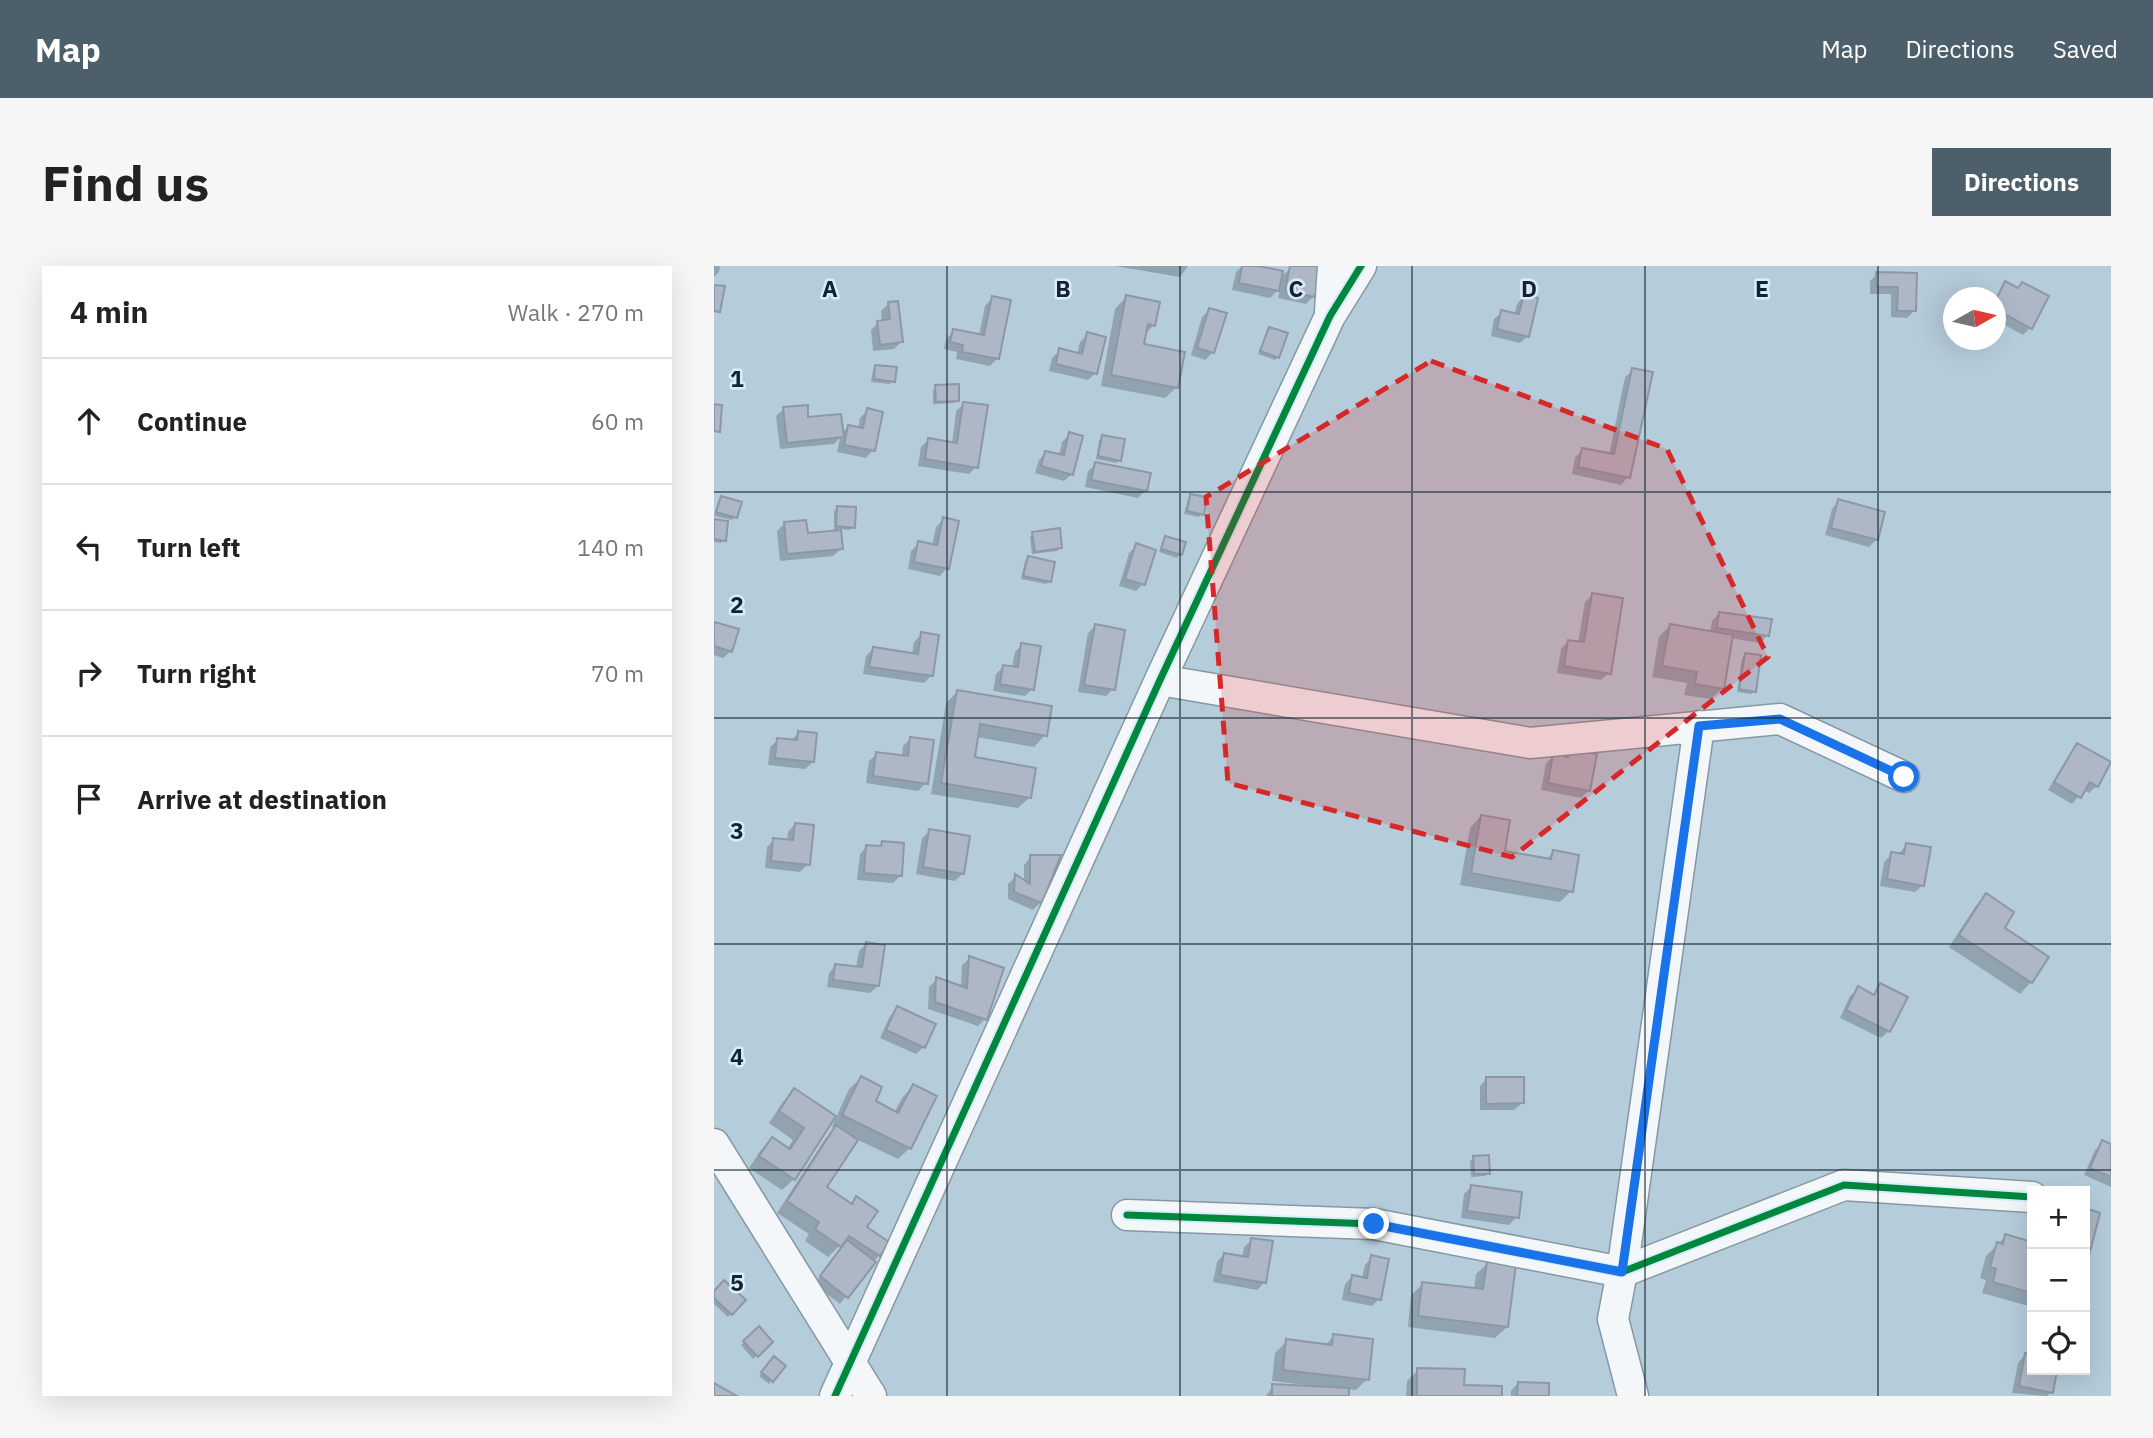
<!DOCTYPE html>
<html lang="en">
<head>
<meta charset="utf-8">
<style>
	body { margin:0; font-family:"IBM Plex Sans",sans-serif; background:#f6f6f6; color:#222 }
	.controls { position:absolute; right:21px; bottom:21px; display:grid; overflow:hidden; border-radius:0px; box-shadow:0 7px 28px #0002 }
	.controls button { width:63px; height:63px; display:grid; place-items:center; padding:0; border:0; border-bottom:2px solid #e0e0e0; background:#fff; color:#222; font:35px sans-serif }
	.compass { position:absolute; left:1229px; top:21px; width:63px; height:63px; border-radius:50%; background:#fff; box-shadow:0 7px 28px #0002; rotate:82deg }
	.stop { position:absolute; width:21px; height:21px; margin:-16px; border:5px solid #1a73e8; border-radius:50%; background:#fff }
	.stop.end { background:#1a73e8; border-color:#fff; box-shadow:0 2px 7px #0008 }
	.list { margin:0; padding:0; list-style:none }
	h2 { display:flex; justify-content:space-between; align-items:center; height:91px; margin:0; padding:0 28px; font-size:30px }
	h2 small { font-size:23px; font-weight:400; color:#767676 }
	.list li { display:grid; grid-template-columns:46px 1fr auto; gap:21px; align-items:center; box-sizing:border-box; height:126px; padding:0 28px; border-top:2px solid #e0e0e0 }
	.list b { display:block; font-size:26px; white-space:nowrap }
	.list em { font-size:23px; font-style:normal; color:#767676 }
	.icon { flex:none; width:38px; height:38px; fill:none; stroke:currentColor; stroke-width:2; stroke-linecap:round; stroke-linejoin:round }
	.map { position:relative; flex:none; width:1397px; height:1130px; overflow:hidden; border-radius:0px }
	header { display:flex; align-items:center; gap:42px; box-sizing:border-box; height:98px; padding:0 35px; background:#4c5f6b; color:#fff }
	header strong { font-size:33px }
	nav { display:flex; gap:38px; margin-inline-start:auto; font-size:24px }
	.intro { display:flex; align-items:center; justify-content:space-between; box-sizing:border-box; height:168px; padding:0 42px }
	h1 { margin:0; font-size:49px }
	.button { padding:18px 32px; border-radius:0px; background:#4c5f6b; color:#fff; font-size:24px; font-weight:700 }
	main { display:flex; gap:42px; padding:0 42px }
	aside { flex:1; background:#fff; border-radius:0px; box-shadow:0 7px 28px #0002 }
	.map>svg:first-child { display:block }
</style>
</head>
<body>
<header>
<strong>Map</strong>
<nav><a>Map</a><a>Directions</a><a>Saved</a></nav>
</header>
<div class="intro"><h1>Find us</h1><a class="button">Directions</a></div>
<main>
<aside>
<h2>4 min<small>Walk · 270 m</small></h2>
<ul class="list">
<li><svg class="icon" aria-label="ahead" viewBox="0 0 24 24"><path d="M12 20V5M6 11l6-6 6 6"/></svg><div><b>Continue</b></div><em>60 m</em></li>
<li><svg class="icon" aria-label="left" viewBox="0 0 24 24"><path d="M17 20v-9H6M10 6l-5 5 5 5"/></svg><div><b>Turn left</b></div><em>140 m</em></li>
<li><svg class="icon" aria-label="right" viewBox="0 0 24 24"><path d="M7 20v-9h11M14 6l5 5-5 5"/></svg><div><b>Turn right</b></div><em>70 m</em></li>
<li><svg class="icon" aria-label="arrive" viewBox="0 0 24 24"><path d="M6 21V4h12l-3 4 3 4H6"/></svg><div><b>Arrive at destination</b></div></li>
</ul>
</aside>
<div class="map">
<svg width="1397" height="1130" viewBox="0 0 1397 1130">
	<rect width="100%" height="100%" fill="#b5ccdb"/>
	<path fill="#0003" d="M 0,0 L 6,0 L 5,6 L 0,11 Z
		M 401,0 L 474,0 L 466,11 Z
		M 528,0 L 537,0 L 566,12 L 579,0 L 600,30 L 592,38 L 564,32 L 567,21 L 556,32 L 518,24 L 522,6 Z
		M 1163,8 L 1201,8 L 1201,44 L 1193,52 L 1177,51 L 1177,28 L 1156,28 L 1156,15 Z
		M 1292,18 L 1316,62 L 1309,69 L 1282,54 L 1281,32 Z
		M 810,30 L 814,70 L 806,77 L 777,70 L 780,53 L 788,46 L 800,49 L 803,38 Z
		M 412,31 L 440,59 L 430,69 L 428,80 L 463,121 L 451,132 L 387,120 L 401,43 Z
		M 278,32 L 284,92 L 276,100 L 242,93 L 243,86 L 230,83 L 232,73 L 240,65 L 265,70 L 271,40 Z
		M 174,38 L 188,75 L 180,83 L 159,85 L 157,64 L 164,57 L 168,56 L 167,45 Z
		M 495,44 L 499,86 L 491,94 L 477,89 L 488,51 Z
		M 556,63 L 564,91 L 561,94 L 544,88 Z
		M 374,68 L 382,107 L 374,114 L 335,105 L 338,92 L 346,84 L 363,88 L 366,76 Z
		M 162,100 L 179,115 L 176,118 L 157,116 L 159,104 Z
		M 919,104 L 914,211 L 907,219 L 858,208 L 861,191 L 869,184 L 895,189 L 911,111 Z
		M 222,121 L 244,134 L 240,137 L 219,138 L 219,124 Z
		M 250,138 L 262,201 L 255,208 L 204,200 L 207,181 L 214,174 L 238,178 L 242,145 Z
		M 70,143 L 127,168 L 134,161 L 144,163 L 146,152 L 154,144 L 159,184 L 152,192 L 123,186 L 126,172 L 120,178 L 66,183 L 62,150 Z
		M 356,168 L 358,208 L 350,215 L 321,207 L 325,194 L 332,186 L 345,190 L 348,176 Z
		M 388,171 L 405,194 L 402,197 L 382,193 L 385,175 Z
		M 382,198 L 432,224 L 424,232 L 371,221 L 374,205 Z
		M 477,229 L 488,248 L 485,251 L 470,248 L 474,233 Z
		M 7,232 L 21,251 L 18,254 L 0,250 L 4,235 Z
		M 1125,235 L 1163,273 L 1155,281 L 1111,269 L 1118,243 Z
		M 124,242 L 139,261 L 136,264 L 125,263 L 127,283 L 119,290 L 66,295 L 63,265 L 71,257 L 92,268 L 120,266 L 120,245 Z
		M 230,253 L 233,302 L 226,310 L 194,303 L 197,285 L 205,277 L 218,280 L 222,261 Z
		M 0,255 L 10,274 L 7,277 L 0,276 Z
		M 319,268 L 346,282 L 343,285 L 318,288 L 316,271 Z
		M 451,272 L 466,288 L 463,292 L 445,286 Z
		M 423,279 L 429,318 L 422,325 L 405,320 L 415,287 Z
		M 314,292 L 336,315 L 332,318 L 307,313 L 311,295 Z
		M 878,329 L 895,407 L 887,414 L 843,407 L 847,383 L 854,375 L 864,377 L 871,336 Z
		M 1005,347 L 1054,369 L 1046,377 L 1016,372 L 1008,422 L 997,433 L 970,429 L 973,417 L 938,411 L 945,371 L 956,359 L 996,366 L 998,355 Z
		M 0,357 L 17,385 L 9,392 L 0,389 Z
		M 381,360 L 399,423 L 392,430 L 364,426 L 374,367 Z
		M 208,368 L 217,410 L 210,417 L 149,408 L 152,390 L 159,383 L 198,389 L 200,376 Z
		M 308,379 L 318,423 L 311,430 L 279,425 L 282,408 L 289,401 L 298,402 L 301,386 Z
		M 1031,389 L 1040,425 L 1037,428 L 1023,426 L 1028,392 Z
		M 243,426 L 331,469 L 320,481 L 262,471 L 258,493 L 316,531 L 304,542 L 217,528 L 232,437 Z
		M 85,467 L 99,496 L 91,503 L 54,499 L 56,481 L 64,474 L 76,475 Z
		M 197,472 L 212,517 L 204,525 L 152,517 L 155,495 L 163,488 L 188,491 L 189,480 Z
		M 1363,479 L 1383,520 L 1375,527 L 1370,524 L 1358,538 L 1334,524 L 1356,487 Z
		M 856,484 L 875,524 L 867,532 L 827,524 L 832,497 L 840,490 L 849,492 Z
		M 767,550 L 789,587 L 832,594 L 839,586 L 857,625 L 846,636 L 746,619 L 756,562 Z
		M 81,558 L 94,598 L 86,606 L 51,602 L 53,581 L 60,574 L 73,575 L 74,566 Z
		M 216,565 L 248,608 L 241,615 L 202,608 L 208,572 Z
		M 168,577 L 187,609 L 179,617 L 143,614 L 146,588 L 153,580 L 164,581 Z
		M 1192,579 L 1209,619 L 1201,626 L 1166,620 L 1170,596 L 1178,588 L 1184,589 Z
		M 317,591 L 327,636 L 319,644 L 294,633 L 294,618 L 301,611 L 310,616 L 310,599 Z
		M 1272,630 L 1317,716 L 1306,728 L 1235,681 L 1261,641 Z
		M 152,678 L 164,720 L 156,727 L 113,721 L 115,707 L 122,699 L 142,702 L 145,685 Z
		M 256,692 L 271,753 L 264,760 L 214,743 L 215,721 L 223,713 L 247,722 L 248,699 Z
		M 1167,719 L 1175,765 L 1167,772 L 1126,752 L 1136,730 L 1144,723 L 1158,730 Z
		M 183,742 L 210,781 L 202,788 L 166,772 L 176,750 Z
		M 147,812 L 159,836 L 180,847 L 188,832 L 199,820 L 196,882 L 184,893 L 142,873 L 110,922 L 136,939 L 142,933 L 151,962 L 165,989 L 126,1038 L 100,1018 L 130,979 L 128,977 L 114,991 L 91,975 L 95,968 L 63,947 L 111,873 L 122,863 L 118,861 L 121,853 L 119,852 L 80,913 L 68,924 L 35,902 L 47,884 L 58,873 L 73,883 L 79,874 L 55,857 L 69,836 L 80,824 L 122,852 L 135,823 Z
		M 773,812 L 808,837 L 800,844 L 766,844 L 766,820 Z
		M 1389,877 L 1397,880 L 1397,921 L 1370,909 L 1381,884 Z
		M 760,892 L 774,907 L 771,910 L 757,911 L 756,895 Z
		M 757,921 L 803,951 L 795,959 L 747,952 L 750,928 Z
		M 1292,970 L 1318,977 L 1318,1041 L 1268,1027 L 1272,1014 L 1266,1012 L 1272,990 Z
		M 538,974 L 551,1016 L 543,1024 L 499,1016 L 503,996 L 510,988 L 528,992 L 530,981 Z
		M 658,991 L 665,1033 L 658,1040 L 628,1034 L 631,1018 L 639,1010 L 648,1012 L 651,999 Z
		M 774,997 L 793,1061 L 781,1072 L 694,1061 L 697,1029 L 709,1018 L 760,1024 L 762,1008 Z
		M 0,1027 L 29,1034 L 14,1051 L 0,1038 Z
		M 45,1063 L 57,1076 L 39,1093 L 27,1079 Z
		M 620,1070 L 653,1113 L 642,1124 L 633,1123 L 633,1130 L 552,1130 L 559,1120 L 590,1122 L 591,1119 L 558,1115 L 561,1087 L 573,1075 L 610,1080 Z
		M 1311,1089 L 1318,1090 L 1318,1104 L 1341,1104 L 1337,1126 L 1333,1130 L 1298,1127 L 1304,1097 Z
		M 60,1093 L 69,1101 L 55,1118 L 45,1110 Z
		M 704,1104 L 749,1120 L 786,1130 L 692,1130 L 693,1115 Z
		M 804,1117 L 833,1130 L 797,1130 L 797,1125 Z"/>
	<path fill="#aeb7c5" stroke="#8e97a5" stroke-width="2" d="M 528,0 L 545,0 L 569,5 L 565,25 L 525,17 Z
		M 576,0 L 608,0 L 601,31 L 571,25 Z
		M 1162,6 L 1203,7 L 1202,45 L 1183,45 L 1184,21 L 1162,21 Z
		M 1291,15 L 1304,22 L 1308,16 L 1335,30 L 1318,63 L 1282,43 L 1282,34 Z
		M 0,19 L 11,20 L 6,46 L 0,45 Z
		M 810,28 L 824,32 L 815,71 L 783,63 L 787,44 L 805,48 Z
		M 412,29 L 446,36 L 441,60 L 434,58 L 430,78 L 471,86 L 464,122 L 397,109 Z
		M 278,30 L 297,34 L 285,93 L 248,86 L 249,79 L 236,76 L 239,63 L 270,69 Z
		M 184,35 L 189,76 L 166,79 L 163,55 L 176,53 L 174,36 Z
		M 495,42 L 513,47 L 500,87 L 483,82 Z
		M 555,61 L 574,67 L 565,92 L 546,85 Z
		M 373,66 L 392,71 L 383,108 L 342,98 L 345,82 L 368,88 Z
		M 161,99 L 183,101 L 181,116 L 160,113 Z
		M 918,102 L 939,106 L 916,212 L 864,201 L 868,182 L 900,188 Z
		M 245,118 L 245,135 L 222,136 L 221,119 Z
		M 249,136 L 274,139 L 264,202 L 211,193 L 214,172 L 243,177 Z
		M 0,138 L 8,139 L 6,166 L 0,165 Z
		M 94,139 L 94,151 L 127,148 L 130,171 L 73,177 L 69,141 Z
		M 153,142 L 169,146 L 161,185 L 130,179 L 134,159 L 149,162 Z
		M 355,166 L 369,170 L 359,209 L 327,200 L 331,185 L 350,189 Z
		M 388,169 L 411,173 L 407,195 L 384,190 Z
		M 381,196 L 437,207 L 433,225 L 377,214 Z
		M 476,228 L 493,231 L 490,249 L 473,245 Z
		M 7,230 L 28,236 L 23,252 L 2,246 Z
		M 1124,233 L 1171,246 L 1164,274 L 1117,262 Z
		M 123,240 L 142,241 L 141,262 L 122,260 Z
		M 229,251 L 245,255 L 235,303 L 200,296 L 204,275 L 223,279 Z
		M 0,253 L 14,255 L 12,275 L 0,273 Z
		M 92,254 L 94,267 L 127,264 L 129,283 L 73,288 L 70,256 Z
		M 346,262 L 348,282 L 321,286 L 318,266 Z
		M 451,270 L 472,276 L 468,289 L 447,283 Z
		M 422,277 L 442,284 L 431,319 L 411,313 Z
		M 314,290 L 341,296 L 337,316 L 309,310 Z
		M 878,327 L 909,332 L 897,408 L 850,400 L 854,374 L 870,376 Z
		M 1005,346 L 1058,353 L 1055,370 L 1003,362 Z
		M 0,356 L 25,363 L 18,386 L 0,380 Z
		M 381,358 L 411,364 L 401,424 L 370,419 Z
		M 956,358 L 1019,369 L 1010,423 L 981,418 L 983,406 L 948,400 Z
		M 207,366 L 225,369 L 219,410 L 155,401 L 159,381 L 204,388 Z
		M 307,377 L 327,380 L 320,424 L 286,418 L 289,399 L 304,401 Z
		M 1031,387 L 1047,389 L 1042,426 L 1025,423 Z
		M 243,424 L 338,440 L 333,470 L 266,458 L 261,491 L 322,502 L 317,532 L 227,517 Z
		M 84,465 L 103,467 L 100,496 L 61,492 L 63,472 L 83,474 Z
		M 196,471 L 220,474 L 214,518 L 159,510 L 162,486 L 194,490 Z
		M 1363,477 L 1397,496 L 1384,521 L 1376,516 L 1367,532 L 1340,516 Z
		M 855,482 L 883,488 L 876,525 L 834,517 L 839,488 L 854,491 Z
		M 767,549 L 796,554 L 791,585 L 837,593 L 839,584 L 865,589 L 859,626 L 757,607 Z
		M 81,557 L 100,559 L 96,599 L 57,595 L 59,572 L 79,574 Z
		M 215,563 L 256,570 L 250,608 L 209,601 Z
		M 168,575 L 190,577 L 188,610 L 150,607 L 152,579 L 167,580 Z
		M 1192,577 L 1217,581 L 1210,620 L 1173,613 L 1177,586 L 1190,588 Z
		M 316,589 L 347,589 L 328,637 L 300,626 L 301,608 L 316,618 Z
		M 1272,627 L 1300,646 L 1291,662 L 1335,691 L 1318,717 L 1245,669 Z
		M 152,676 L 171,679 L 165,720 L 119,714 L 121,698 L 148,701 Z
		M 255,690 L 290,702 L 273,754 L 221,736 L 222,711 L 253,722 Z
		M 1166,717 L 1194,731 L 1176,766 L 1132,744 L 1144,720 L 1160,729 Z
		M 183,740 L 222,758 L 211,782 L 172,764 Z
		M 147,810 L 168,821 L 162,835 L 184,847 L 199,818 L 223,830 L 197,883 L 128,849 Z
		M 772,811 L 810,811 L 810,837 L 772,838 Z
		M 80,822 L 122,850 L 81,914 L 45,890 L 58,871 L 76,883 L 90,862 L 65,845 Z
		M 122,859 L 144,874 L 113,921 L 138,938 L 142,930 L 164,945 L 153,961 L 175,976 L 166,990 L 135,970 L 127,981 L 101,963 L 105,956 L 73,935 Z
		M 1388,874 L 1397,878 L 1397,911 L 1376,902 Z
		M 775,889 L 776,908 L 760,908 L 759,890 Z
		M 757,919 L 808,926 L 805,952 L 753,945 Z
		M 1371,942 L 1386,947 L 1371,1005 Z
		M 1291,968 L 1318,976 L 1318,1027 L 1279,1016 L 1282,1003 L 1276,1001 L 1283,976 L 1289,978 Z
		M 537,972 L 559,975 L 552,1017 L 506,1009 L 510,987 L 534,991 Z
		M 133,974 L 162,996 L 134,1032 L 106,1010 Z
		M 657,989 L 675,993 L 667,1034 L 635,1027 L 638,1009 L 653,1012 Z
		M 773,995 L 802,998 L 794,1061 L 704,1050 L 708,1016 L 769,1023 Z
		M 10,1014 L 32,1034 L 18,1049 L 0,1032 L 0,1025 Z
		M 45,1060 L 59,1076 L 44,1091 L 29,1075 Z
		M 619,1068 L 659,1073 L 655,1114 L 569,1104 L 572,1073 L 618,1079 Z
		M 1311,1087 L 1318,1089 L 1318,1104 L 1343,1104 L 1339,1127 L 1305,1120 Z
		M 60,1090 L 72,1100 L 59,1116 L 47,1106 Z
		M 703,1102 L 751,1103 L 750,1119 L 788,1120 L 788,1130 L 703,1130 Z
		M 804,1116 L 835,1117 L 835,1130 L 803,1130 Z
		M 0,1117 L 23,1130 L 0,1130 Z
		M 558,1118 L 635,1122 L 635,1130 L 558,1130 Z"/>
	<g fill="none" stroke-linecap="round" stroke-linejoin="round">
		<defs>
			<path id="minor" d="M 616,46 L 619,0
				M 446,414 L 816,477 L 1066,453 L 1190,511
				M 0,878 L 157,1130
				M 413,949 L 660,958 L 908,1006 L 1130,919 L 1318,931
				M 121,1130 L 446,414 L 616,50 L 647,0
				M 919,1130 L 899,1053 L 908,1006 L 985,460"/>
		</defs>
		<use href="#minor" stroke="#8698a3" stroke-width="33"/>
		<use href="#minor" stroke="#f4f7fa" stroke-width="30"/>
		<defs>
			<path id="cycleway" d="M 413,949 L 660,958 L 908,1006 L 1130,919 L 1318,931
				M 121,1130 L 446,414 L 616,50 L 647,0"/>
		</defs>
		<use href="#cycleway" stroke="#d8edfb" stroke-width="11"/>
		<use href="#cycleway" stroke="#00873e" stroke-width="7"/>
	</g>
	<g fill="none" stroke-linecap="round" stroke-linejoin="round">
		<path stroke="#1a73e8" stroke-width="9" d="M 660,958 L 908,1006 L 985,460 L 1066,453 L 1190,511"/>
	</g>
	<path fill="#d62828" fill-opacity="0.2" stroke="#d62828" stroke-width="5" stroke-dasharray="14 9" stroke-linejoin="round" d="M 717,95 L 953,183 L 1054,391 L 798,591 L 514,517 L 492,231 Z"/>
	<path fill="none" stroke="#13242e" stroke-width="2" stroke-opacity="0.55" d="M 233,0 L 233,1130M 466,0 L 466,1130M 698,0 L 698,1130M 931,0 L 931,1130M 1164,0 L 1164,1130M 0,226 L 1397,226M 0,452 L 1397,452M 0,678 L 1397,678M 0,904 L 1397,904"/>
	<g font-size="23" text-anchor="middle" font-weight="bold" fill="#13242e" stroke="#d8edfb" stroke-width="5" stroke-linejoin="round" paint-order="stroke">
		<text x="116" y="31">A</text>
		<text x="349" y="31">B</text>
		<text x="582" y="31">C</text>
		<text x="815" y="31">D</text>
		<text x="1048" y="31">E</text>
		<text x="23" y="121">1</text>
		<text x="23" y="347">2</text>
		<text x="23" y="573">3</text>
		<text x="23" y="799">4</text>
		<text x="23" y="1025">5</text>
	</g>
</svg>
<div class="controls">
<button>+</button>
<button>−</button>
<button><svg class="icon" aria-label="locate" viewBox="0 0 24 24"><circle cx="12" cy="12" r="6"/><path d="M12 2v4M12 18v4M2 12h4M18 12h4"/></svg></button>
</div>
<svg class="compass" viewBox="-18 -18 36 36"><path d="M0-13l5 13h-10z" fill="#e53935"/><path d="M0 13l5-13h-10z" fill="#767676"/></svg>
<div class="stop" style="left:1190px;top:511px"></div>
<div class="stop end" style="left:660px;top:958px"></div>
</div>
</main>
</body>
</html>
